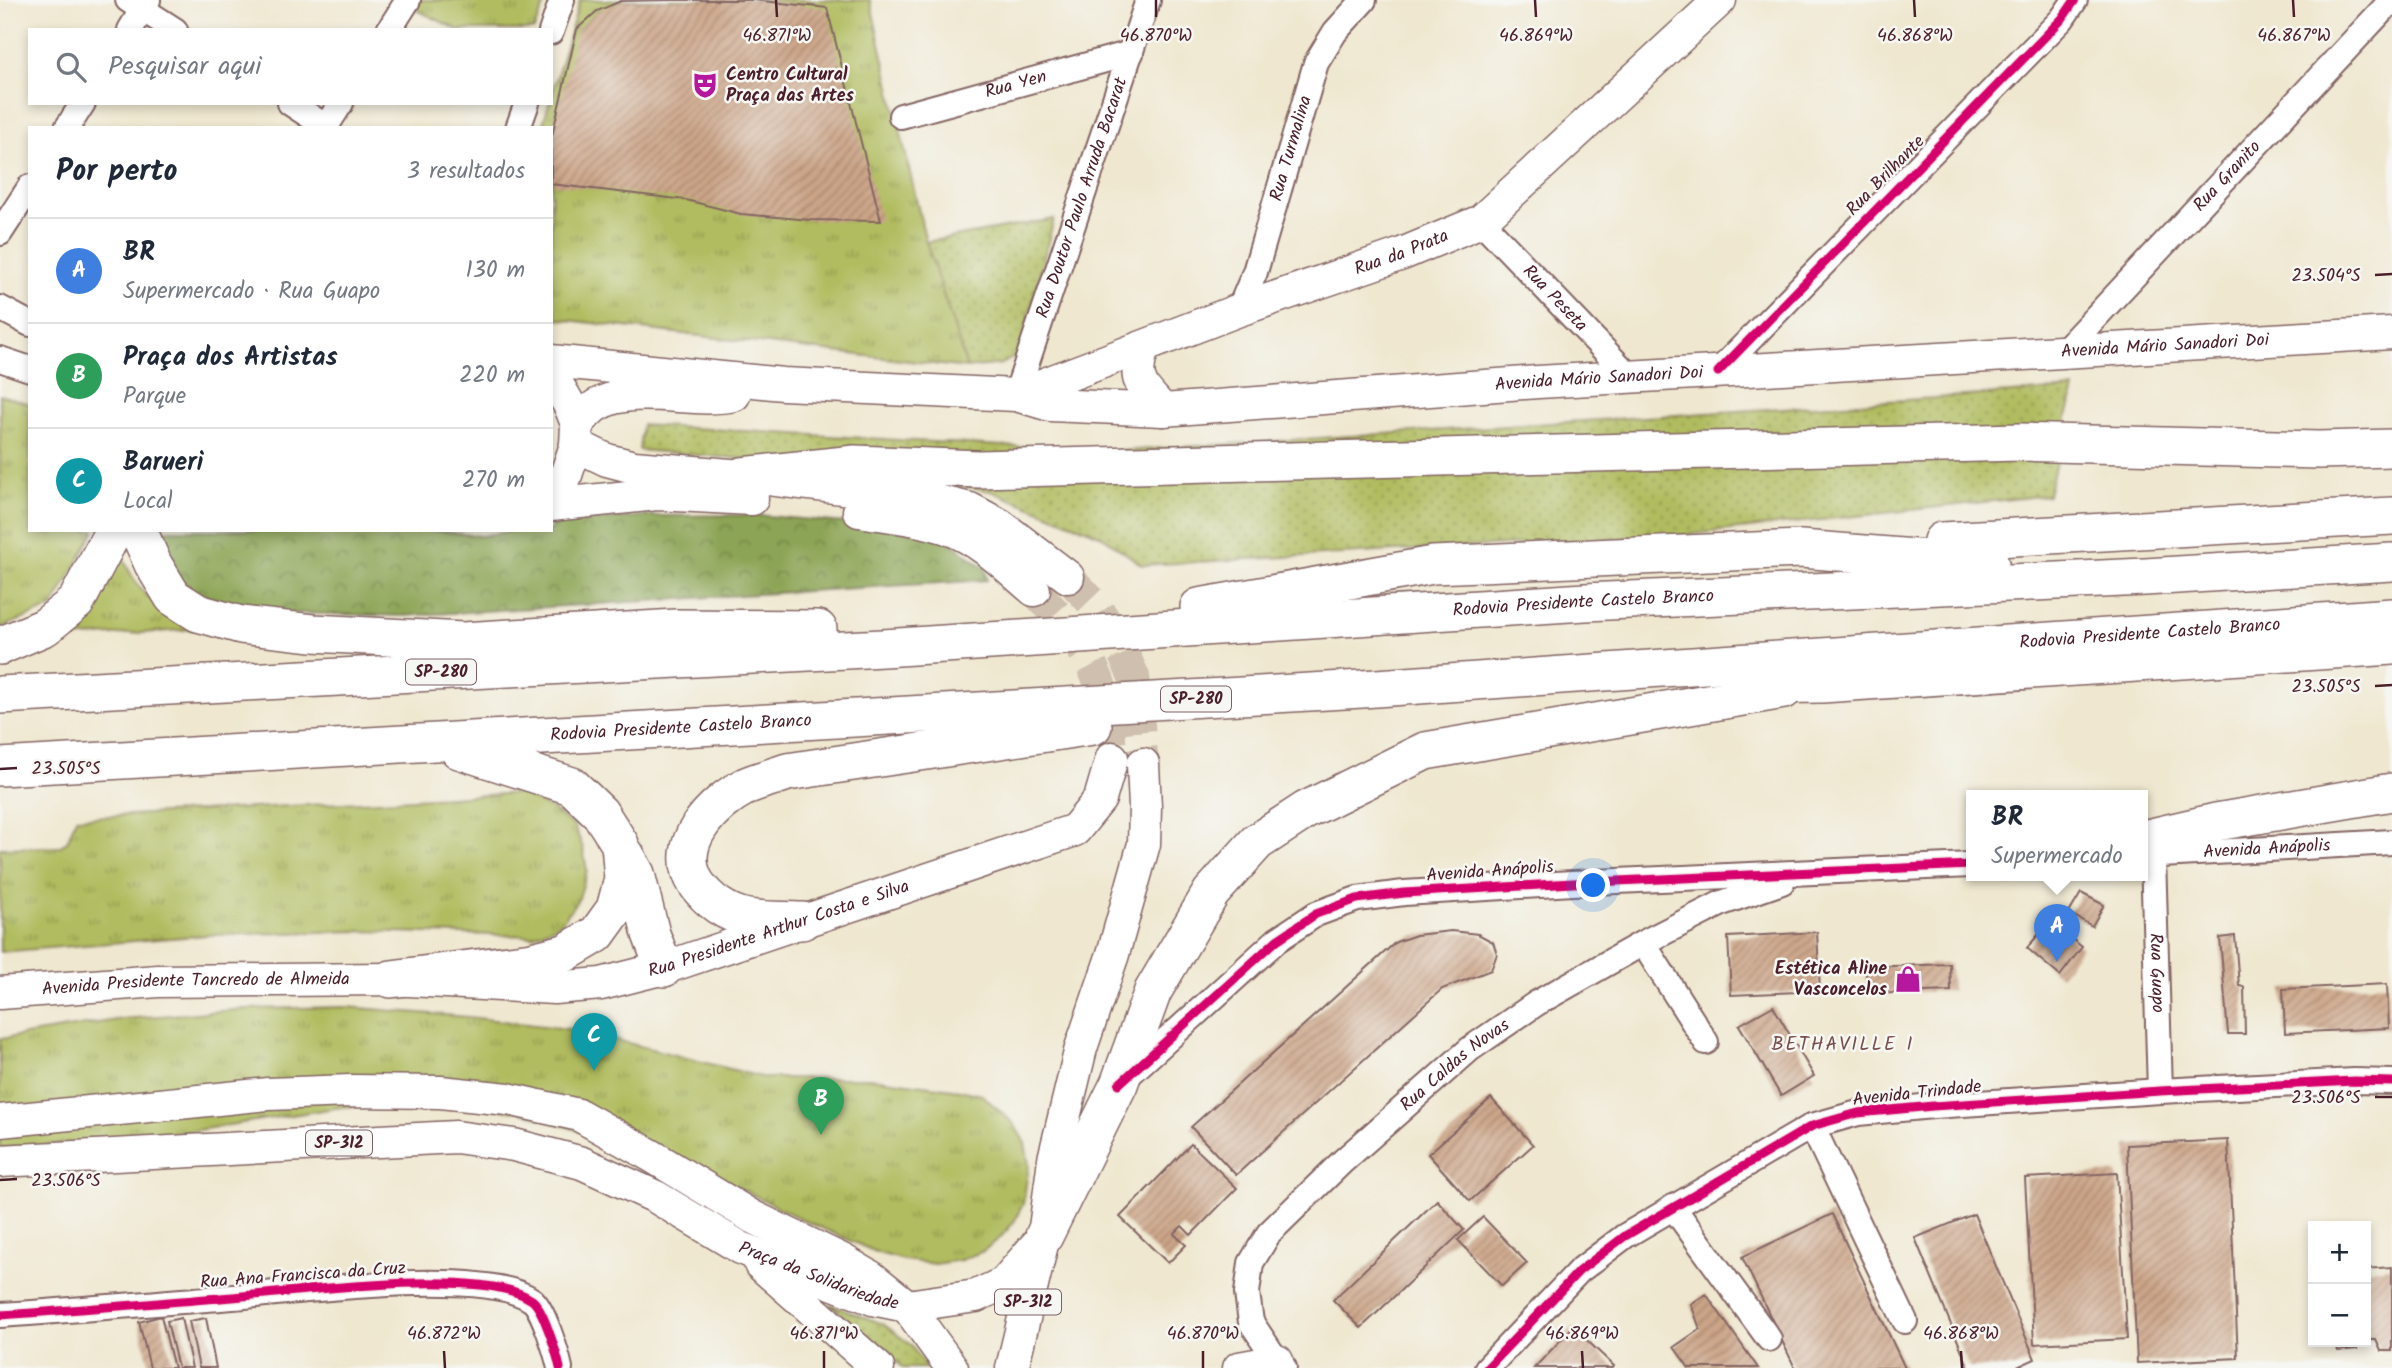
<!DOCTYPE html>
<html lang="pt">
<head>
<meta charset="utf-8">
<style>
	body { margin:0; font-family:Kalam,sans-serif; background:#f2f2f3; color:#1f2937 }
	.controls { position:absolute; right:21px; bottom:21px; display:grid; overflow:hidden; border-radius:0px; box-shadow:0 4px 10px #0003 }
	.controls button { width:63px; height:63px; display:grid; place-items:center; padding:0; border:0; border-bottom:2px solid #e0e1e3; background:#fff; color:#1f2937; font:35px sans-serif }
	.you { position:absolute; left:1594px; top:886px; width:24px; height:24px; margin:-18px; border:5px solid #fff; border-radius:50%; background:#1a73e8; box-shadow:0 0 0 10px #1a73e833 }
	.badge { display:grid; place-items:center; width:46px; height:46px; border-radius:50%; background:#0b8043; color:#fff; font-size:23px; font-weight:700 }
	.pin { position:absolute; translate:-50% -58px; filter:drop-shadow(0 2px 4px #0008) }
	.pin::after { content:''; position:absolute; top:37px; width:24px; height:21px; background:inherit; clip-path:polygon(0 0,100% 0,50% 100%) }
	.popup { position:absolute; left:1966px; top:790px; width:182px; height:91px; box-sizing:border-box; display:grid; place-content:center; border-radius:0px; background:#fff; filter:drop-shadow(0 2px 5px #0005); font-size:23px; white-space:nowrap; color:#747a83 }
	.popup b { font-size:26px; color:#1f2937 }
	.popup::after { content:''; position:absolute; left:50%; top:100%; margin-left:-14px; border:14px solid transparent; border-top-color:#fff }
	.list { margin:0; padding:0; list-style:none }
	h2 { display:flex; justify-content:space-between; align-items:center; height:91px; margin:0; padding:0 28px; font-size:30px }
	h2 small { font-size:23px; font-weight:400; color:#747a83 }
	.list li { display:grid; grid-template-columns:46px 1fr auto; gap:21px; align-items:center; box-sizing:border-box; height:105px; padding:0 28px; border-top:2px solid #e0e1e3 }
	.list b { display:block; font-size:26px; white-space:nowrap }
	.list p { margin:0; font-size:23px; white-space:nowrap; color:#747a83 }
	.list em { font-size:23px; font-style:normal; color:#747a83 }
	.icon { flex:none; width:38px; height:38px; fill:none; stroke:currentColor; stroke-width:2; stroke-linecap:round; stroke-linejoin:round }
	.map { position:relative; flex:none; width:2392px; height:1368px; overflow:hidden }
	.search { position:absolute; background:#fff; box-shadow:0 4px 10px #0003; left:28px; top:28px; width:525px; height:77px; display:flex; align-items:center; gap:18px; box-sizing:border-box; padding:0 24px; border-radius:0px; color:#747a83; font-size:26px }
	.panel { position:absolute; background:#fff; box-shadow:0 4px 10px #0003; left:28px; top:126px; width:525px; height:406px; border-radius:0px }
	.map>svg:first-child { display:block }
</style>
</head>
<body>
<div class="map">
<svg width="2392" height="1368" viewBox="0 0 2392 1368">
	<defs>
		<pattern id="grass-dots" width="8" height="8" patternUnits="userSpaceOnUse" patternTransform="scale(1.75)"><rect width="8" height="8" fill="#b0bc5e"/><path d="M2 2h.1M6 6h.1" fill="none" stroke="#91984e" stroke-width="1.8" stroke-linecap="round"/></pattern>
		<pattern id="forest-crowns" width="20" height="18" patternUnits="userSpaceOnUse" patternTransform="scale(1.75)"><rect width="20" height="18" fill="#8ca455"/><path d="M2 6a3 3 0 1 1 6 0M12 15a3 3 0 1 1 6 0" fill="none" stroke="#748547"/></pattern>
		<pattern id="park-tufts" width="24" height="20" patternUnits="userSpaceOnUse" patternTransform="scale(1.75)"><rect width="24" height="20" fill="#b0bc5e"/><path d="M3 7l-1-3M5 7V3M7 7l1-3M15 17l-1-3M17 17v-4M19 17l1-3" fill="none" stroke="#91984e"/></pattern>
		<pattern id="building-hatch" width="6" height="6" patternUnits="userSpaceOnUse" patternTransform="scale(1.75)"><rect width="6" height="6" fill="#cca588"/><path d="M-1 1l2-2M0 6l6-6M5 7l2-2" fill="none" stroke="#a8866f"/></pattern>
	</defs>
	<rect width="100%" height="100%" fill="#f6f6f2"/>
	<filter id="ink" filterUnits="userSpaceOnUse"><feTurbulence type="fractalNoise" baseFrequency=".0143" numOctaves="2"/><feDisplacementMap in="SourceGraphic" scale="14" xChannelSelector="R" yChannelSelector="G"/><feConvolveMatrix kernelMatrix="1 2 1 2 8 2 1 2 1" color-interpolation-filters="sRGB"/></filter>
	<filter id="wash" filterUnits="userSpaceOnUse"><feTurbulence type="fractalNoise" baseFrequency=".00686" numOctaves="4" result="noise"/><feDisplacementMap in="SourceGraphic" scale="28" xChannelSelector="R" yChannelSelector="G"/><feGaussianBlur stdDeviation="1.57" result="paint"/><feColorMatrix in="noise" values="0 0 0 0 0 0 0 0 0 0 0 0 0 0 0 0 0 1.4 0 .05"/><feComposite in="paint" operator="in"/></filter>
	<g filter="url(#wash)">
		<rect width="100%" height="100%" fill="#efe7cf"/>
		<path fill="url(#grass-dots)" stroke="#7d6e44" stroke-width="2" d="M 1054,219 L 1019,354 L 1002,364 L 967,368 L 926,242 Z
			M 2074,389 L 2048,495 L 1685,535 L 1142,565 L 1100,535 L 991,491 L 873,470 L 639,450 L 642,425 L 1105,452 Z
			M 829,1304 L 883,1324 L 911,1345 L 926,1368 L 903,1368 L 882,1347 Z"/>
		<path fill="url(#forest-crowns)" stroke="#6b6240" stroke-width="2" d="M 757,515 L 857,524 L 942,536 L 985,568 L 987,580 L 403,616 L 252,612 L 187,589 L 162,562 L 159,530 L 430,530 L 481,536 L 518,530 L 551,530 L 551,525 L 645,516 Z"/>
		<path fill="url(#park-tufts)" stroke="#7d6e44" stroke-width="2" d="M 420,0 L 546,0 L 534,30 L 458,30 L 415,9 Z
			M 580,0 L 870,0 L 926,242 L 967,368 L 551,318 L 551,128 L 542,128 L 549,103 L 551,103 L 551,96 Z
			M 0,395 L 30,404 L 30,530 L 95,530 L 53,607 L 0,628 Z
			M 122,554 C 137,596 160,609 197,629 L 42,640 Z
			M 521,793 L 550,808 L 574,826 L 583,848 L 587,871 L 579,898 L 561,923 L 533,936 L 358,931 L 208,935 L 0,952 L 0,848 L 58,847 L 67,842 L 76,818 Z
			M 347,1007 L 468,1017 L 577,1030 L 765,1078 L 871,1078 L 960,1090 L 982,1095 L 1014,1124 L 1025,1143 L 1029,1165 L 1023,1204 L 1014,1222 L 1000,1238 L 983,1251 L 961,1260 L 935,1264 L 904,1260 L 878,1253 L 799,1218 L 712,1174 L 519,1111 L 422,1102 L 342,1107 L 147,1138 L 0,1148 L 0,1039 L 122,1019 L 246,1009 Z"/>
		<g id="blocks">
			<path fill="url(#building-hatch)" d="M 674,0 L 753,0 L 827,8 L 881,221 L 811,220 L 741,214 L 686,200 L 551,184 L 551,140 L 577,29 L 597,11 L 621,1 Z
				M 2081,893 L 2104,905 L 2092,926 L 2069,913 Z
				M 2050,921 L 2082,947 L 2060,976 L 2027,948 Z
				M 1451,931 L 1478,934 L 1493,942 L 1497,954 L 1491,970 L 1442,989 L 1236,1175 L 1191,1127 L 1396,942 L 1416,935 Z
				M 1817,932 L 1820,991 L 1731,995 L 1728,937 Z
				M 2235,936 L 2239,986 L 2244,987 L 2245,1034 L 2228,1034 L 2220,938 Z
				M 1950,964 L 1951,991 L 1867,994 L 1866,967 Z
				M 2387,984 L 2389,1028 L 2285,1033 L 2283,989 Z
				M 1773,1006 L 1814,1076 L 1781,1096 L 1739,1025 Z
				M 1491,1098 L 1533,1145 L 1470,1201 L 1428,1154 Z
				M 2228,1140 L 2238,1358 L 2137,1363 L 2127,1145 Z
				M 1191,1144 L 1237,1188 L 1191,1235 L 1182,1226 L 1174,1234 L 1186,1245 L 1168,1263 L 1120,1217 Z
				M 2117,1173 L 2127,1339 L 2034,1344 L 2025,1178 Z
				M 1437,1200 L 1464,1230 L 1361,1328 L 1333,1300 Z
				M 1832,1214 L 1905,1368 L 1795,1368 L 1742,1257 Z
				M 1974,1214 L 2035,1359 L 2015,1368 L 1969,1368 L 1915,1238 Z
				M 1483,1217 L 1527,1263 L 1502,1286 L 1458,1240 Z
				M 2392,1267 L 2392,1351 L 2381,1351 L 2376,1340 L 2366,1340 L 2366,1269 Z
				M 1706,1294 L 1758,1368 L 1689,1368 L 1674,1347 L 1700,1329 L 1691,1304 Z
				M 161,1316 L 174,1368 L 150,1368 L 139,1322 Z
				M 181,1318 L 192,1368 L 178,1368 L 167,1321 Z
				M 206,1318 L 216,1368 L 199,1368 L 189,1321 Z
				M 1573,1327 L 1614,1366 L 1613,1368 L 1534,1368 Z
				M 2335,1342 L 2358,1342 L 2357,1349 L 2338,1351 Z"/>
		</g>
	</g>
	<g filter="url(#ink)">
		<use href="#blocks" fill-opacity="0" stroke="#846564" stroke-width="2"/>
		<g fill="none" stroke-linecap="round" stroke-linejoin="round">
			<path stroke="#cebfae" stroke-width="32" stroke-dasharray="32 16" stroke-linecap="butt" d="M 1068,577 L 1092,602 L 1114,633 L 1134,677 L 1143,764
				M 1034,590 C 1062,619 1091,653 1103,693 C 1109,713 1109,737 1112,758"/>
			<defs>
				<g id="minor">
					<path d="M 128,0 L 175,30"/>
					<path d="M 130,30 L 148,0"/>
					<path d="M 389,30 L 408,0"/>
					<path d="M 551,32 L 562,0"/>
					<path d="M 290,103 L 328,128"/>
					<path id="s1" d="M 901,116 L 1131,53"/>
					<path d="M 67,128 L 83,103"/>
					<path d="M 325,128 L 341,103"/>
					<path d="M 518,128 L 527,103"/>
					<path id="s2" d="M 1481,221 L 1630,377"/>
					<path d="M 0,233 L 30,187"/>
					<path d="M 0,308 L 30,324"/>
					<path id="s3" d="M 1239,310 L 1255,272 L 1316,63 L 1335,32 L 1364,0"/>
					<path id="s4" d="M 2062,353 L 2392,0"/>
					<path d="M 0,359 L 30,369"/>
					<path d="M 1718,372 L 2062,19 L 2075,0"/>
					<path id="s5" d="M 1016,395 L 1148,0"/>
					<path id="s6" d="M 2143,856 L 2392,842"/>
					<path id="s7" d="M 2153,856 L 2160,1091"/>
					<path d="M 1643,943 L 1706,1042"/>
					<path d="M 1124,1079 L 1277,940 L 1316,914 L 1357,899 L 1404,893 L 1573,883 L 1971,865"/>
					<path d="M 1812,1126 L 1905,1321"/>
					<path d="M 1673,1207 L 1769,1339"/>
					<path d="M 0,1315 C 78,1310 155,1303 233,1297 C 296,1292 484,1266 532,1300 C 543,1308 557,1354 560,1368"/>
					<path id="s8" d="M 1284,1368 L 1277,1361 L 1251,1322 L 1247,1293 L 1251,1263 L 1269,1233 L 1343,1161 L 1470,1049 L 1537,1003 L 1643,943 L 1722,903 L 1782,882"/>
					<path d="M 1487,1368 L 1579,1271 L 1625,1236 L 1812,1126 L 1858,1113 L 1933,1106 L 2160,1091 L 2354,1081 L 2392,1082"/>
				</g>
				<g id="major">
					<path d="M 1143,348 C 1132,382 1141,385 1163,410"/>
					<path id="s9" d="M 551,361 L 783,384 L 1016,395 L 1050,405 L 1163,410 L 1538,382 L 2392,333"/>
					<path d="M 551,380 L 557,384 L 570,406 L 577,424 L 576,445 L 564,481 L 551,490"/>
					<path id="s10" d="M 1016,395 L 1239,310 L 1402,254 L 1481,221 L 1720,0"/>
					<path d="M 577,424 C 583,418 590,409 597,405 C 634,383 693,404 734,395"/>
					<path d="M 576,445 L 607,460 L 634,467 L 742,476 L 925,498 L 970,509 L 1000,525 L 1068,577"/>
					<path d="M 551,505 L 657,494 L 752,499"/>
					<path d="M 859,511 C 890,516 921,519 950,529 C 982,541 1008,568 1034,590"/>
					<path id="s11" d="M 0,993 L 158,981 L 391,979 L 554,988 L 601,984 L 664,968 L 1075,830 L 1100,799 L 1112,758"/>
					<path d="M 0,1121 L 268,1094 L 351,1091 L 440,1092 L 508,1099 L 579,1115 L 652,1156 L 751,1216 L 844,1261 L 871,1277 L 907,1306 L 952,1368"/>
					<path id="s12" d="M 0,1161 L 456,1137 L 514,1145 L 582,1163 L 656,1197 L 741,1248 L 873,1299 L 907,1306 L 976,1296 L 1004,1283 L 1044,1236"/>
					<path d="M 760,1264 L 878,1368"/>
					<path d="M 1012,1368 L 1044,1236 L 1054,1159 L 1081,1048 L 1113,954 L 1144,844 L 1145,807 L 1143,764"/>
					<path d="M 1239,1368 L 1277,1361"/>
				</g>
				<g id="highway">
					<path d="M 742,476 L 855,464 L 979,469 L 2019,442 L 2319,450 L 2392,448"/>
					<path d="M 138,530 L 153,564 L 173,597 L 198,613 L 241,625 L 313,633 L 463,641 L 676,628 L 818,629"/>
					<path d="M 1942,541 L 2392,516"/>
					<path d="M 1199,607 L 1433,565 L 1801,549 L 1990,564"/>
					<path d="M 0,646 L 45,627 L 76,602 L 114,530"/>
					<path d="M 1757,685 L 1822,684 L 2392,646"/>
					<path id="s13" d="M 0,695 L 883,648 L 1585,602 L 2145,577 L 2392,562"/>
					<path id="s14" d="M 0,767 L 1362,689 L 2392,617"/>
					<path d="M 2143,839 L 2216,822 L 2392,792"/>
					<path d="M 625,854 L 636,874 L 651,934 L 664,968"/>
					<path d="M 802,921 C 784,920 765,921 748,918 C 727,914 708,901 696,883 C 672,844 713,803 746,786 C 759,780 774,777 787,772 L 1093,726"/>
					<path d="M 391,979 L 532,961 L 565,953 L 597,934 L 615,909 L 623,879 L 620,844 L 600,813 L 572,786 L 459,750"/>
					<path d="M 1044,1236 L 1119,1084 L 1153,991 L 1211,893 L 1257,842 L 1306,810 L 1425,751 L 1784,690"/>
				</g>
			</defs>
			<use href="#minor" stroke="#846564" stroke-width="28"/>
			<use href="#major" stroke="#846564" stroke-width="35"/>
			<use href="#highway" stroke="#846564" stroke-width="40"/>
			<use href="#minor" stroke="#fff" stroke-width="24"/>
			<use href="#major" stroke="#fff" stroke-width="32"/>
			<use href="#highway" stroke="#fff" stroke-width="37"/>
			<defs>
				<path id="cycleway" d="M 1718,372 L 2062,19 L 2075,0
					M 1119,1084 L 1277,940 L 1316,914 L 1357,899 L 1404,893 L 1573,883 L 1971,865
					M 0,1315 C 78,1310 155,1303 233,1297 C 296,1292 484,1266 532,1300 C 543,1308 557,1354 560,1368
					M 1487,1368 L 1579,1271 L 1625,1236 L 1812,1126 L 1858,1113 L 1933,1106 L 2160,1091 L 2354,1081 L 2392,1082"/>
			</defs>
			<use href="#cycleway" stroke="#f6f6f2" stroke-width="13"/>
			<use href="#cycleway" stroke="#d6006c" stroke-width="9"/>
		</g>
	</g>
	<path fill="none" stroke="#4a1f2b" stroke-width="2.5" d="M 776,0 L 777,17M 1156,0 L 1156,17M 1535,0 L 1536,17M 1914,0 L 1915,17M 2293,0 L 2294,17M 2375,275 L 2392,274M 2375,686 L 2392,685M 0,769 L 17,768M 2375,1097 L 2392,1097M 0,1180 L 17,1179M 444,1351 L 445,1368M 824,1351 L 824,1368M 1203,1351 L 1203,1368M 1582,1351 L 1583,1368M 1961,1351 L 1962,1368"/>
	<defs>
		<symbol id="theatre-bare" viewBox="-9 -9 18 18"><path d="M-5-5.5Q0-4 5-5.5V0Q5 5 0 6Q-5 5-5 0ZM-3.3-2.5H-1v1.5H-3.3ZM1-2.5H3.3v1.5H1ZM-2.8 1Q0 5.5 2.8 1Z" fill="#b5179e" stroke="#f6f6f2" stroke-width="2.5" paint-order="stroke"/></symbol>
		<symbol id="shop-bare" viewBox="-9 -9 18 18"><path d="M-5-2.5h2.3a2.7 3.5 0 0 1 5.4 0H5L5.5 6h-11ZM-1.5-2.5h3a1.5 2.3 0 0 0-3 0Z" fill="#b5179e" stroke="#f6f6f2" stroke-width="2.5" paint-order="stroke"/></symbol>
	</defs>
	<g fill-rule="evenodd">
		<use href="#theatre-bare" x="686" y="66" width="38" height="38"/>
		<use href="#shop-bare" x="1889" y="960" width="38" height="38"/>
	</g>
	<g text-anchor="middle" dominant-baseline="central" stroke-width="5" stroke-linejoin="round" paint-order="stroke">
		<g fill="#f6f6f2" stroke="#7e6067" stroke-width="2">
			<rect x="406" y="659.5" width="70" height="25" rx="5"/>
			<rect x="1161" y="686.5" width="70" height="25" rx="5"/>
			<rect x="306" y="1130.5" width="66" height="25" rx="5"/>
			<rect x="995" y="1289.5" width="66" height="25" rx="5"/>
		</g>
		<g font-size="16" font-weight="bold" fill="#4a1f2b">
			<text x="441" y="672">SP-280</text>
			<text x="1196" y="699">SP-280</text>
			<text x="339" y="1143">SP-312</text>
			<text x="1028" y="1302">SP-312</text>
		</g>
		<g font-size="18" font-weight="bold" fill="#4a1f2b" stroke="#f6f6f2" text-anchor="start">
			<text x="726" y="75">Centro Cultural<tspan x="726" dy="21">Praça das Artes</tspan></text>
			<text x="1887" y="969" text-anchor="end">Estética Aline<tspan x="1887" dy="21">Vasconcelos</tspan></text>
		</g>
		<g font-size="18" fill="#4a1f2b" stroke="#f6f6f2">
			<text stroke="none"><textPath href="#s1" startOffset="119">Rua Yen</textPath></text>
			<text stroke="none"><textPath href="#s3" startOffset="170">Rua Turmalina</textPath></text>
			<text transform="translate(1886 176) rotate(-46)">Rua Brilhante</text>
			<text stroke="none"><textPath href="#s4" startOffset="242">Rua Granito</textPath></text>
			<text stroke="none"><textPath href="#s5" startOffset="208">Rua Doutor Paulo Arruda Bacarat</textPath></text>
			<text stroke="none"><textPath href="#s10" startOffset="411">Rua da Prata</textPath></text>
			<text stroke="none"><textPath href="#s2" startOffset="107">Rua Peseta</textPath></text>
			<text stroke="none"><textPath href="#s9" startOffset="1619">Avenida Mário Sanadori Doi</textPath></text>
			<text stroke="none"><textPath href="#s9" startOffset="1052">Avenida Mário Sanadori Doi</textPath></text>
			<text stroke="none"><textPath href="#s13" startOffset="1586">Rodovia Presidente Castelo Branco</textPath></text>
			<text stroke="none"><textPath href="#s14" startOffset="2154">Rodovia Presidente Castelo Branco</textPath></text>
			<text stroke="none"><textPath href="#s14" startOffset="682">Rodovia Presidente Castelo Branco</textPath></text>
			<text stroke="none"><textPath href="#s6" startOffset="124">Avenida Anápolis</textPath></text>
			<text transform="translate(1490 872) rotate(-4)">Avenida Anápolis</text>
			<text stroke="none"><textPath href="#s11" startOffset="788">Rua Presidente Arthur Costa e Silva</textPath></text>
			<text stroke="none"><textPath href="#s7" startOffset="117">Rua Guapo</textPath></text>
			<text stroke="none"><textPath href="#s11" startOffset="196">Avenida Presidente Tancredo de Almeida</textPath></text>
			<text stroke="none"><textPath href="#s8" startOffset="402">Rua Caldas Novas</textPath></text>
			<text transform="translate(1917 1094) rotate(-6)">Avenida Trindade</text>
			<text stroke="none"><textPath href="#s12" startOffset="849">Praça da Solidariedade</textPath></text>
			<text transform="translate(303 1276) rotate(-4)">Rua Ana Francisca da Cruz</text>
		</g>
		<g font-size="19" letter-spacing="2" fill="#784e4c" stroke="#f6f6f2">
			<text x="1843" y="1045">BETHAVILLE I</text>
		</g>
	</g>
	<g font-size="18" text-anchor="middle" fill="#4a1f2b" stroke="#f6f6f2" stroke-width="5" stroke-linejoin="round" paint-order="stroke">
		<text x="777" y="41">46.871°W</text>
		<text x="1156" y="41">46.870°W</text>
		<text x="1536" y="41">46.869°W</text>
		<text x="1915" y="41">46.868°W</text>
		<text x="2294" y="41">46.867°W</text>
		<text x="2326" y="281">23.504°S</text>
		<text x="2326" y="692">23.505°S</text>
		<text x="66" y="774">23.505°S</text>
		<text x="2326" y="1103">23.506°S</text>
		<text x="66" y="1186">23.506°S</text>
		<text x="444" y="1339">46.872°W</text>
		<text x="824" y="1339">46.871°W</text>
		<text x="1203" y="1339">46.870°W</text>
		<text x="1582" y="1339">46.869°W</text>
		<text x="1961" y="1339">46.868°W</text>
	</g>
</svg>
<div class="controls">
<button>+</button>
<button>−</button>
</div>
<div class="you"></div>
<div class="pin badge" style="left:2057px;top:962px;background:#3f7fe0">A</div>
<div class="popup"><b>BR</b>Supermercado</div>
<div class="pin badge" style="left:821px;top:1135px;background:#2e9e5b">B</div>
<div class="pin badge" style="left:594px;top:1071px;background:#0f9aa8">C</div>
<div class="search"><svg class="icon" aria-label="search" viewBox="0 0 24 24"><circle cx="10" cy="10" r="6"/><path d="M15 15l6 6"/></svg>Pesquisar aqui</div>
<section class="panel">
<h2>Por perto<small>3 resultados</small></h2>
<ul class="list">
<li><span class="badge" style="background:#3f7fe0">A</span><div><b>BR</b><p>Supermercado · Rua Guapo</p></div><em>130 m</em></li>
<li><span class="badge" style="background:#2e9e5b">B</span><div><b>Praça dos Artistas</b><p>Parque</p></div><em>220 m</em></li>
<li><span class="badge" style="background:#0f9aa8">C</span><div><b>Barueri</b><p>Local</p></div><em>270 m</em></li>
</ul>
</section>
</div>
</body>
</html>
